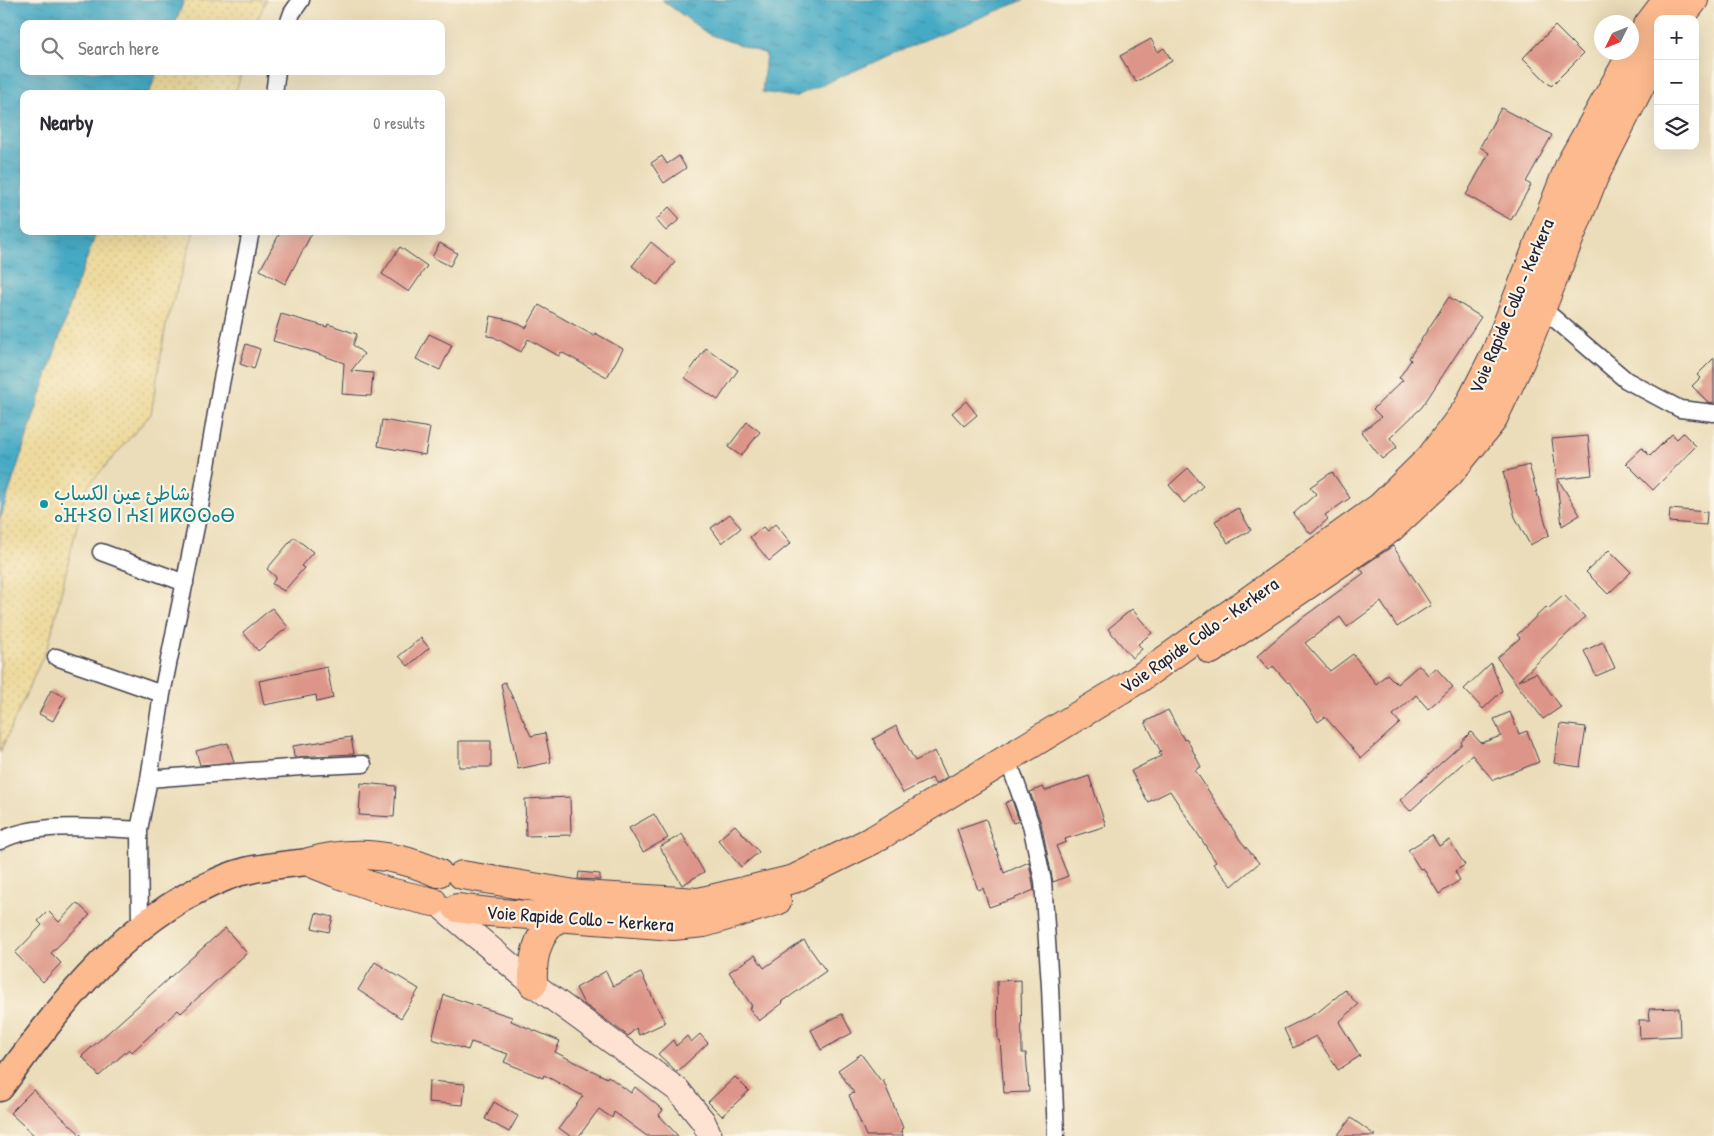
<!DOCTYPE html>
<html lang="en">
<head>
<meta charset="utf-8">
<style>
	body { margin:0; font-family:"Patrick Hand","Playpen Sans Arabic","Noto Sans Tifinagh",sans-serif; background:#f2f2f3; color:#2b2b33 }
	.controls { position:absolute; right:15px; top:15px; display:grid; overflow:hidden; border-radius:10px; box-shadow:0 5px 20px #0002 }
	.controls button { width:45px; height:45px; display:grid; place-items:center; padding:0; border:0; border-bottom:1px solid #e1e1e2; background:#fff; color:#2b2b33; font:25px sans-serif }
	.compass { position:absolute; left:1594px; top:15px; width:45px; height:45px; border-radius:50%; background:#fff; box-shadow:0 5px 20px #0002; rotate:227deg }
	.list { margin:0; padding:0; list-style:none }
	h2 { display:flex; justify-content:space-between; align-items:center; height:65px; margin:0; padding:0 20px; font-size:21px }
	h2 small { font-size:16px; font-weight:400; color:#7c7c81 }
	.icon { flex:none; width:28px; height:28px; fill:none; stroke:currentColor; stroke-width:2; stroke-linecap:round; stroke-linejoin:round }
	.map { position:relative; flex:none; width:1714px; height:1136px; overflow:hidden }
	.search { position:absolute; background:#fff; box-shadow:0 5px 20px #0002; left:20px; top:20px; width:425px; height:55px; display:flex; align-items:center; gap:12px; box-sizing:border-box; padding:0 18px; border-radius:10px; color:#7c7c81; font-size:19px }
	.panel { position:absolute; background:#fff; box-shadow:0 5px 20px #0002; left:20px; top:90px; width:425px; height:145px; border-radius:10px }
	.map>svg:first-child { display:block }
</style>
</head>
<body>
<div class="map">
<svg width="1714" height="1136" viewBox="0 0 1714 1136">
	<defs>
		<pattern id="sand-dots" width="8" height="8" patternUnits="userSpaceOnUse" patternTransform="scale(1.25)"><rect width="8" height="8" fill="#eeda9e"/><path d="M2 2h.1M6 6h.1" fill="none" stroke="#ccbb89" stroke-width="1.8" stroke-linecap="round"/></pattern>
		<pattern id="water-ripples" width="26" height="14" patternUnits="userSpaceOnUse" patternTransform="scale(1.25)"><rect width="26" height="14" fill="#46aac5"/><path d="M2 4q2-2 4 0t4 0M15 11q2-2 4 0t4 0" fill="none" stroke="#3a8aa1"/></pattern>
	</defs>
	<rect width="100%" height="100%" fill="#fcf5e5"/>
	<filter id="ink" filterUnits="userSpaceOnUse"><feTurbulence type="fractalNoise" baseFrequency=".02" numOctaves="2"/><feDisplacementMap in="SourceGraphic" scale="10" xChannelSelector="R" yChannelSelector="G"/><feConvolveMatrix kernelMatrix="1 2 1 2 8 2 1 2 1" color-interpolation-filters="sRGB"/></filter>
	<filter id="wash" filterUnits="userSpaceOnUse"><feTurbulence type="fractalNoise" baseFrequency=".0096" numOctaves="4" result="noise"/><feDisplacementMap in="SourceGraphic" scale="20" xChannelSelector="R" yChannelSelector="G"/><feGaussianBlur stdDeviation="1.12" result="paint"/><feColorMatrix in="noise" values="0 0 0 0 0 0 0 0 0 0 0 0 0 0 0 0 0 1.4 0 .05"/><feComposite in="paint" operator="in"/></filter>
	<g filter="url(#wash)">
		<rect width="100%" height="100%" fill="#ebddb9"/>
		<path fill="url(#sand-dots)" stroke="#887e6c" d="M 184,0 L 266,0 L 256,24 L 175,24 Z
			M 157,71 L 242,71 L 235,94 L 149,94 Z
			M 97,231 L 194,231 L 166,325 L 151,414 L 86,488 L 49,643 L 0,752 L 0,519 L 77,284 Z"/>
		<path fill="url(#water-ripples)" stroke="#346680" d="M 0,0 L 184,0 L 175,24 L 24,24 L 24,71 L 157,71 L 149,94 L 24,94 L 24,231 L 97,231 L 77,284 L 0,519 Z
			M 662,0 L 1024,0 L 925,40 L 794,97 L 762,92 L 766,54 L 708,34 Z"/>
		<g id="blocks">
			<path fill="#dc9588" d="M 1555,26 L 1583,54 L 1551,86 L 1523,58 Z
				M 1151,39 L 1158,52 L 1164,48 L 1172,61 L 1136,82 L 1120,56 Z
				M 1501,108 L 1552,135 L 1526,182 L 1531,185 L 1511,220 L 1466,195 L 1489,153 L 1480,147 Z
				M 662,156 L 667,164 L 679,156 L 686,168 L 664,183 L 651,163 Z
				M 669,207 L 680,219 L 666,231 L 656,220 Z
				M 281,231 L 313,231 L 285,284 L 260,270 Z
				M 651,242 L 675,262 L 657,285 L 632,266 Z
				M 440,243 L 457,253 L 450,266 L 432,257 Z
				M 400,247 L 427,266 L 409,292 L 382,274 Z
				M 1449,297 L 1481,317 L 1422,407 L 1390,438 L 1397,447 L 1382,459 L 1361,432 L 1381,417 L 1373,409 L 1403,380 L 1399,378 L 1411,360 L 1409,358 Z
				M 539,305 L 594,336 L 595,333 L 623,349 L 607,377 L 561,352 L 559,356 L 528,339 L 521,352 L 494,337 L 487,336 L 491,316 L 513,321 L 526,328 Z
				M 281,314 L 327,327 L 328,324 L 357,334 L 353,345 L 364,354 L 351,371 L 373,373 L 371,396 L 342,394 L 344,363 L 313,352 L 273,341 Z
				M 429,334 L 452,345 L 440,370 L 416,359 Z
				M 246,344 L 260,349 L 254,369 L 240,364 Z
				M 706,348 L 738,370 L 718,400 L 685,378 Z
				M 1714,358 L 1714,403 L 1708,402 L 1692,386 L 1700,378 L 1697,375 Z
				M 966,401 L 977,415 L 964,426 L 952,413 Z
				M 382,420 L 430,428 L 425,455 L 378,446 Z
				M 747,422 L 760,432 L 741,456 L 728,447 Z
				M 1683,433 L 1696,446 L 1653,490 L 1626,463 L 1642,448 L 1650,456 L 1672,434 L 1677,439 Z
				M 1588,436 L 1592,475 L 1558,479 L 1580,515 L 1562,526 L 1552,439 Z
				M 1529,465 L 1549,535 L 1530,545 L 1515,517 L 1503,472 Z
				M 1188,468 L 1203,486 L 1184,503 L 1169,485 Z
				M 1332,472 L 1350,498 L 1325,515 L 1328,519 L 1311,534 L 1293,514 L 1316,494 L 1310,487 Z
				M 1238,508 L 1251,530 L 1228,543 L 1215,521 Z
				M 1670,509 L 1707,512 L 1706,525 L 1669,522 Z
				M 730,514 L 741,528 L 722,543 L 711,528 Z
				M 775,524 L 791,543 L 769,561 L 750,537 L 763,527 L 767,531 Z
				M 294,537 L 313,552 L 301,566 L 304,568 L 284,591 L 272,584 L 276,577 L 267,569 Z
				M 1393,546 L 1431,605 L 1397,627 L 1381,602 L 1347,627 L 1340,617 L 1305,643 L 1330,671 L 1353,654 L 1376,684 L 1387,674 L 1397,684 L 1419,665 L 1428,675 L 1436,668 L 1453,687 L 1428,709 L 1416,695 L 1393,715 L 1400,723 L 1361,758 L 1325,717 L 1318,722 L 1290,682 L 1288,683 L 1273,666 L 1269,670 L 1257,656 L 1291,626 L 1364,573 L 1360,568 Z
				M 1609,550 L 1631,572 L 1608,594 L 1586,572 Z
				M 1564,595 L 1585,617 L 1518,681 L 1536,673 L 1561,707 L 1543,719 L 1497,658 L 1520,638 L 1517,635 L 1546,607 L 1548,609 Z
				M 272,608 L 288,627 L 258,651 L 243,632 Z
				M 1132,609 L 1152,633 L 1138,644 L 1142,649 L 1132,658 L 1108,629 Z
				M 421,638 L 429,648 L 408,666 L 399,656 Z
				M 1603,642 L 1615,668 L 1596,676 L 1584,651 Z
				M 1491,663 L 1502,691 L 1483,709 L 1464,689 Z
				M 327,667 L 333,698 L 317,702 L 316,695 L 264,705 L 259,681 Z
				M 505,682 L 531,736 L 545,733 L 551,762 L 518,769 L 501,684 Z
				M 51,690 L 66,697 L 53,721 L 39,714 Z
				M 1168,710 L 1184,740 L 1187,739 L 1201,767 L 1195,770 L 1240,840 L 1259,863 L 1232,886 L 1213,864 L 1216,862 L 1170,791 L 1148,802 L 1131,771 L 1161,756 L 1159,753 L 1161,752 L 1145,722 Z
				M 1510,712 L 1519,734 L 1527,731 L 1539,762 L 1493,780 L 1472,755 L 1410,811 L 1400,800 L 1462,744 L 1461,742 L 1471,732 L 1481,743 L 1501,736 L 1494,719 Z
				M 1560,724 L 1586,727 L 1580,767 L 1554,763 Z
				M 896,726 L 915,761 L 935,751 L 947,777 L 935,784 L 932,778 L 903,793 L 873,739 Z
				M 351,737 L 354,754 L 294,757 L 293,746 Z
				M 459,741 L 491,741 L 491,767 L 459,767 Z
				M 228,743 L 234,762 L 200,765 L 196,751 Z
				M 1089,776 L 1106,826 L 1065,839 L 1066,842 L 1056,846 L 1068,876 L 1053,882 L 1041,823 L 1030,792 L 1043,787 L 1045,791 Z
				M 361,783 L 396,786 L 394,817 L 359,815 Z
				M 570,797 L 571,835 L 526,836 L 525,799 Z
				M 1012,800 L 1019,821 L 1013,823 L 1005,803 Z
				M 654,814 L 668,838 L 643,852 L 629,828 Z
				M 986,819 L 1004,873 L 1029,862 L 1034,890 L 1013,899 L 989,907 L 983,888 L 978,890 L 957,829 Z
				M 735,825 L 759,852 L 741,867 L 718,840 Z
				M 682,834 L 704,872 L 682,885 L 660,847 Z
				M 1432,835 L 1439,846 L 1449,840 L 1465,865 L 1455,871 L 1460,880 L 1439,894 L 1423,868 L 1420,869 L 1408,850 Z
				M 579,872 L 600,874 L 600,880 L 578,879 Z
				M 77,903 L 90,915 L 51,953 L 61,963 L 43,982 L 15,953 L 42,925 L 38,921 L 48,911 L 59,922 Z
				M 316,913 L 333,917 L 329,932 L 312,928 Z
				M 225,928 L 247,953 L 181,1013 L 178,1010 L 132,1052 L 129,1049 L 99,1076 L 82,1056 Z
				M 804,940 L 826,971 L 782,1002 L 783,1003 L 759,1021 L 749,1008 L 752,1006 L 729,972 L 755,955 L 764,968 Z
				M 375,962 L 419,989 L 401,1018 L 358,990 Z
				M 606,971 L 613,986 L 641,973 L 665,1023 L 639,1035 L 636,1028 L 628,1036 L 584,1004 L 576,988 Z
				M 1021,980 L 1022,1053 L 1026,1053 L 1029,1092 L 1004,1093 L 1000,1040 L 998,1040 L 997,981 Z
				M 1345,990 L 1358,1005 L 1339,1022 L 1360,1056 L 1338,1070 L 1316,1036 L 1293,1048 L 1284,1029 L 1318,1012 Z
				M 444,995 L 512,1017 L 511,1021 L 560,1041 L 555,1052 L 607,1078 L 608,1076 L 631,1093 L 635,1087 L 663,1110 L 659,1115 L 678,1136 L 647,1136 L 614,1112 L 612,1118 L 599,1109 L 579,1136 L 570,1136 L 559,1128 L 583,1096 L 544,1075 L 543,1078 L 504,1062 L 508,1054 L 471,1042 L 468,1050 L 432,1039 Z
				M 1679,1008 L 1680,1036 L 1640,1038 L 1639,1020 L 1650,1020 L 1649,1009 Z
				M 842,1014 L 852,1033 L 821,1050 L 811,1030 Z
				M 700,1034 L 708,1043 L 677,1072 L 658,1054 L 673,1040 L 676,1046 L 687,1036 L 691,1042 Z
				M 861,1054 L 881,1081 L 883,1080 L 903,1128 L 901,1129 L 903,1136 L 866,1136 L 849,1095 L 854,1093 L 838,1070 Z
				M 735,1077 L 749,1091 L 722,1116 L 708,1102 Z
				M 429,1081 L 465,1084 L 463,1105 L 428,1102 Z
				M 33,1090 L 82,1136 L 35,1136 L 10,1113 Z
				M 494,1102 L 518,1116 L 509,1132 L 485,1119 Z
				M 1351,1118 L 1376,1136 L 1337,1136 Z"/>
		</g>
	</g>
	<g filter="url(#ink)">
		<use href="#blocks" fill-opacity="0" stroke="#403e4e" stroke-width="1"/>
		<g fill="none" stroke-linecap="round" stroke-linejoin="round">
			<defs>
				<path id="street" d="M 288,24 L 292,13 L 301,0
					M 274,94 L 277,71
					M 1542,308 L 1626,380 L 1680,409 L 1714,413
					M 101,552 L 185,583
					M 56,657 L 162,694
					M 1013,774 L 1031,825 L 1043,881 L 1050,986 L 1056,1136
					M 149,779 L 301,767 L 363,764
					M 0,841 C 37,821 98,828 139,830
					M 140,927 L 139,830 L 149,779 L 162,694 L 200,507 L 221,384 L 251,231"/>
				<path id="secondary" d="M 444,909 L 533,984 L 678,1090 L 703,1121 L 710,1136"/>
				<path id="primary" d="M 0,1088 C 55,1013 112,935 196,891 C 211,884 226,876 242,872 C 264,866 287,864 309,862"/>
				<path id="highway" d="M 1679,19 L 1694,0
					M 1211,650 L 1390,529 L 1449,474 L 1492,421 L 1521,360 L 1594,177 L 1658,51
					M 309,862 C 354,849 396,854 438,873
					M 309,862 L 336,873 L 385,891 L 433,902
					M 462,875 L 581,895 L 698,902 L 794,879 L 873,840 L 1137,680 L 1380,507 L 1430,458 L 1467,409 L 1496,352 L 1570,164 L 1648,25 L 1667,0
					M 457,908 L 489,912 L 673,926 L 704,923 L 777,901
					M 533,984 C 532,959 536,934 558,918"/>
			</defs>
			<use href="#street" stroke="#403e4e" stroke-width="19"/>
			<use href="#secondary" stroke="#403e4e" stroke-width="26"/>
			<use href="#primary" stroke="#403e4e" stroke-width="29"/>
			<use href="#highway" stroke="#403e4e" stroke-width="30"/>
			<use href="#street" stroke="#fff" stroke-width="16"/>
			<use href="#secondary" stroke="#fee3d2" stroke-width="24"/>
			<use href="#primary" stroke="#fcba8e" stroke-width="26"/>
			<use href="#highway" stroke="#fcba8e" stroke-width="28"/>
		</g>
	</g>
	<circle fill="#0f9aa8" stroke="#fcf5e5" stroke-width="2" cx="44" cy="504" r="5"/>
	<g text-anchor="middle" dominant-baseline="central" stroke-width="4.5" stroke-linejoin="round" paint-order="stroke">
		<g font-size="19" fill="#22223b" stroke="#fcf5e5">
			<text transform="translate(1511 306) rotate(-67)">Voie Rapide Collo - Kerkera</text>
			<text transform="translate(1199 635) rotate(-35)">Voie Rapide Collo - Kerkera</text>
			<text transform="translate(580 918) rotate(4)">Voie Rapide Collo - Kerkera</text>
		</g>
		<g font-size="19" fill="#0d838f" stroke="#fcf5e5" text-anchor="start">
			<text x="54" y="493">شاطئ عين الكساب<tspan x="54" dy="22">ⴰⴼⵜⵉⵙ ⵏ ⵄⵉⵏ ⵍⴽⵙⵙⴰⴱ</tspan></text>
		</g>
	</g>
</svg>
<div class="controls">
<button>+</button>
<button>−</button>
<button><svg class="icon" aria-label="layers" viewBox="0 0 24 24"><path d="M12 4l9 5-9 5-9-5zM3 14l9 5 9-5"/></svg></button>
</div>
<svg class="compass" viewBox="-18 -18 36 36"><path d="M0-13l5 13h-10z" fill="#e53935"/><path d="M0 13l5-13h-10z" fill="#7c7c81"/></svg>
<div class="search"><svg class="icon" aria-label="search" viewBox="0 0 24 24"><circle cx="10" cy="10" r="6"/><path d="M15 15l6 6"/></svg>Search here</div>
<section class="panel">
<h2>Nearby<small>0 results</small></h2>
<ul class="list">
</ul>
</section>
</div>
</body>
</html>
